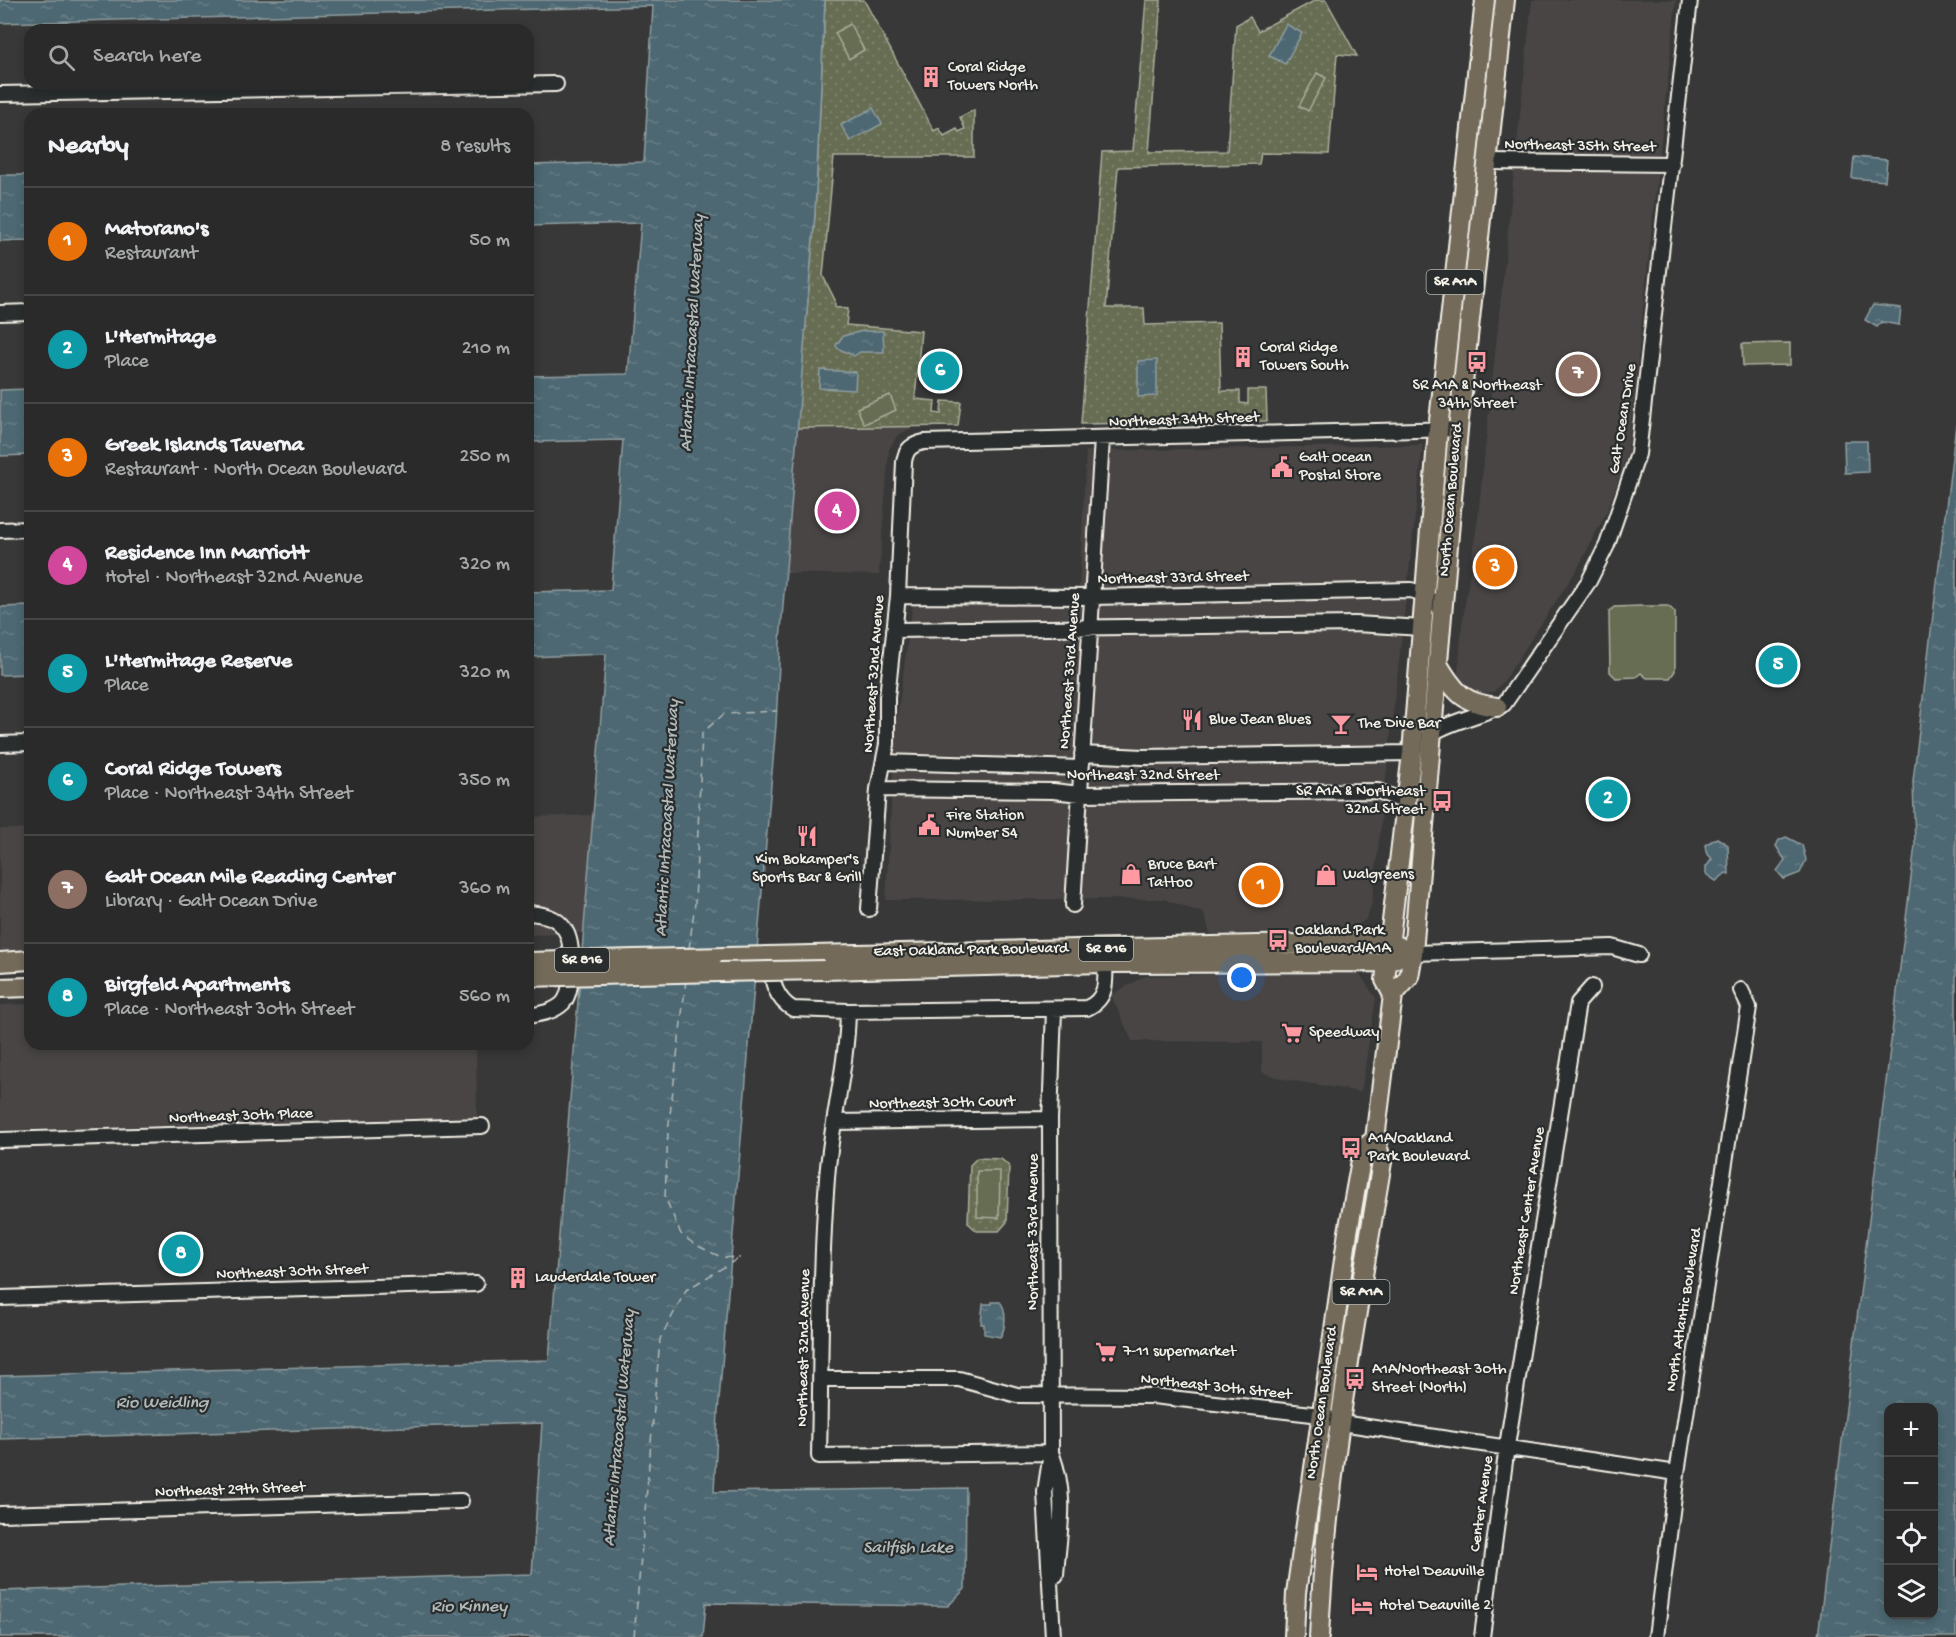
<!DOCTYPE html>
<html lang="en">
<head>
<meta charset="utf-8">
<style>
	body { margin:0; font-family:"Gochi Hand",sans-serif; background:#323232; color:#f1f3f6 }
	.controls { position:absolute; right:18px; bottom:18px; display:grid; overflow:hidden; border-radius:12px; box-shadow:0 3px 9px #0003 }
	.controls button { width:54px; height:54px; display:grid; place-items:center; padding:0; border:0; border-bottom:2px solid #464647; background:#2a2a2a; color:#f1f3f6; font:30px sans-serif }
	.you { position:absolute; left:1242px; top:978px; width:21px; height:21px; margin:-15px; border:4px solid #fff; border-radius:50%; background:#1a73e8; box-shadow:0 0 0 9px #1a73e833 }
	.badge { display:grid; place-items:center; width:39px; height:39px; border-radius:50%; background:#bca0f2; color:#fff; font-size:20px; font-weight:700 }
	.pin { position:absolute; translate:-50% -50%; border:3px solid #fff; box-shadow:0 2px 6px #0006 }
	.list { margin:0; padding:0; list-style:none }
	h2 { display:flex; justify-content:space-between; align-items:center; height:78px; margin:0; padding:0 24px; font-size:26px }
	h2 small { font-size:20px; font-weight:400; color:#a5a7a8 }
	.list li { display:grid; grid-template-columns:39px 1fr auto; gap:18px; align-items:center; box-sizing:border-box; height:108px; padding:0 24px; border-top:2px solid #464647 }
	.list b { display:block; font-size:22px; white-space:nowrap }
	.list p { margin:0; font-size:20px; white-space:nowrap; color:#a5a7a8 }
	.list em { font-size:20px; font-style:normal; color:#a5a7a8 }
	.icon { flex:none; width:33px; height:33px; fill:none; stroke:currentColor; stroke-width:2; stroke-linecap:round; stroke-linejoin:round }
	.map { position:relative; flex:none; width:1956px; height:1637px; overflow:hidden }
	.search { position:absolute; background:#2a2a2a; box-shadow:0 3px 9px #0003; left:24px; top:24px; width:510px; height:66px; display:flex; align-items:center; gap:15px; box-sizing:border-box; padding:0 21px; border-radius:18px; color:#a5a7a8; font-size:22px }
	.panel { position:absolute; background:#2a2a2a; box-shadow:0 3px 9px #0003; left:24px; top:108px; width:510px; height:942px; border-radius:18px }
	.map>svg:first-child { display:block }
</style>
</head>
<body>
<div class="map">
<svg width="1956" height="1637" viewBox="0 0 1956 1637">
	<defs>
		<pattern id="park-dots" width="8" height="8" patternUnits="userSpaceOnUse" patternTransform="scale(1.5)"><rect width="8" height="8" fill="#666d52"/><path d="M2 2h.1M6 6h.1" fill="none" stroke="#7c826b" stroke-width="1.8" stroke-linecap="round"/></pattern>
		<pattern id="water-ripples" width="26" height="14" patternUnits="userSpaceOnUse" patternTransform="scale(1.5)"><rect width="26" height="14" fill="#4d6772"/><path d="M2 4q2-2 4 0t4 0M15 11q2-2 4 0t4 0" fill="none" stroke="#677d86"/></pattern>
	</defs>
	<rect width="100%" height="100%" fill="#383838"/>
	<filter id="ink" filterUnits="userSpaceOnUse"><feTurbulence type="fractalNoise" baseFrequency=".0167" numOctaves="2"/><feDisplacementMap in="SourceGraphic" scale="12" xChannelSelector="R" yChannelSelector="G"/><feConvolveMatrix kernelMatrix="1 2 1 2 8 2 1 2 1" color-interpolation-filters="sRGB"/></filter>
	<g filter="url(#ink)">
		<path fill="#494545" d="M 1532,0 L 1676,0 L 1628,452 L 1608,509 L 1579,566 L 1504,681 L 1493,692 L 1483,693 L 1464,689 L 1458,675 L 1462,625 L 1478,517 Z
			M 915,426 L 897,436 L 889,449 L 879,575 L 785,573 L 797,428 Z
			M 1423,445 L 1372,903 L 1366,919 L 1353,930 L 1346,931 L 1210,934 L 1204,913 L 1163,899 L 886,900 L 895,733 L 915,589 L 1079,590 L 1086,451 Z
			M 593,815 L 583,933 L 528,935 L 528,817 Z
			M 0,829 L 30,829 L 30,953 L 0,954 Z
			M 1358,972 L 1376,998 L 1361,1092 L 1283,1079 L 1262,1072 L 1262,1042 L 1132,1041 L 1111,995 L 1145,976 Z
			M 30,1004 L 30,1044 L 476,1044 L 477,1117 L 0,1130 L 0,1005 Z"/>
		<path fill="url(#park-dots)" stroke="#adaf9d" stroke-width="1.5" d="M 825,0 L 864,0 L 934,131 L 939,128 L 944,136 L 957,129 L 959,132 L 965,129 L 960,117 L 974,110 L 974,157 L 834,157 L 823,276 L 835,300 L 835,307 L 848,309 L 846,325 L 921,331 L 915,399 L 935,401 L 934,413 L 941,414 L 942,401 L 961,402 L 958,426 L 797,428 L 815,214 Z
			M 1146,0 L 1161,0 L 1149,152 L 1227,151 L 1236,25 L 1250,17 L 1258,31 L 1316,0 L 1326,0 L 1357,56 L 1337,54 L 1329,154 L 1261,153 L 1259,164 L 1118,167 L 1106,308 L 1144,308 L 1145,325 L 1219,323 L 1221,391 L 1240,391 L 1240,403 L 1248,404 L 1248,390 L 1266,390 L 1267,421 L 1081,424 L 1102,152 L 1133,151 Z
			M 977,1158 L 1001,1159 L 1009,1166 L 1007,1222 L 999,1231 L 977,1231 L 968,1223 L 970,1165 Z"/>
		<path fill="#666d52" stroke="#adaf9d" stroke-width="1.5" d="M 850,24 L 864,50 L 849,59 L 835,33 Z
			M 1317,73 L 1326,78 L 1308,111 L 1299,106 Z
			M 1790,343 L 1790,365 L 1743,366 L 1742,344 Z
			M 890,395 L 896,410 L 864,424 L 857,408 Z
			M 1641,606 L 1668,606 L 1675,612 L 1675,671 L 1670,678 L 1647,678 L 1641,673 L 1636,677 L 1616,678 L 1610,672 L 1609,612 L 1614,607 Z
			M 977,1171 L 1000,1171 L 999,1218 L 977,1217 Z"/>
		<path fill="url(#water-ripples)" stroke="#909ea1" stroke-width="1.5" fill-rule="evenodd" d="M 0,0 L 825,0 L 815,214 L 780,642 L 776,725 L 718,1412 L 714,1492 L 966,1488 L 965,1589 L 948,1606 L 706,1603 L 703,1637 L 0,1637 L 0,1591 L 532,1574 L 542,1423 L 0,1439 L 0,1376 L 549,1360 L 606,654 L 528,657 L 528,592 L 611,590 L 623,440 L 528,442 L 528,376 L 628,374 L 641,223 L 528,226 L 528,165 L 644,162 L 653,6 L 0,23 Z
			M 1286,24 L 1302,33 L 1285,64 L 1269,56 Z
			M 873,108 L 882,124 L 850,141 L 841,125 Z
			M 1854,157 L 1887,160 L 1885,181 L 1852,178 Z
			M 0,175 L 30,175 L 30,240 L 0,241 Z
			M 1873,305 L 1901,308 L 1899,325 L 1882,322 L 1877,327 L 1865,320 Z
			M 863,331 L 883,331 L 884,352 L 860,352 L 854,356 L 837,348 L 836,345 L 843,336 Z
			M 1157,360 L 1157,396 L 1138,397 L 1138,361 Z
			M 820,370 L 856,372 L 855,390 L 819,388 Z
			M 30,389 L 30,455 L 0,456 L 0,390 Z
			M 1956,424 L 1956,1637 L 1818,1637 L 1915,845 L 1913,781 ZM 1888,1408 L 1934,1408 L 1934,1614 L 1888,1614 Z
			M 1844,441 L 1867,441 L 1868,472 L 1845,473 Z
			M 30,606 L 30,674 L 0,675 L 0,607 Z
			M 1786,837 L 1802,845 L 1806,860 L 1800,873 L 1784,879 L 1777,871 L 1785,860 L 1776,846 L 1779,840 Z
			M 1717,838 L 1728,845 L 1729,874 L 1726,873 L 1716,881 L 1706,874 L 1706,867 L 1712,859 L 1706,852 L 1705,845 Z
			M 992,1302 L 1000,1302 C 1007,1309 1006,1329 1000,1337 L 984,1334 L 984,1324 L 981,1324 L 983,1304 L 992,1304 Z"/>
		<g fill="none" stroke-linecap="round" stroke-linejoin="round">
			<path stroke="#b1bab9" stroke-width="1.5" stroke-dasharray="8 6" stroke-linecap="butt" d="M 689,949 L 695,903 L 702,733 L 724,714 L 777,711
				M 686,980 L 668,1132 L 665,1197 L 681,1234 L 694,1244 L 721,1257 L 740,1258
				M 634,1637 L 660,1339 L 686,1290 L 739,1258"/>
			<defs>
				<path id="minor" d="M 0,94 L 556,84
					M 1487,162 L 1672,164
					M 0,313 L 30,312
					M 0,530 L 30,529
					M 898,596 L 1092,597 L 1411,590 L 1424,594 L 1443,610
					M 894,630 L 1356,624 L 1422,628
					M 0,744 L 30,743
					M 1082,754 L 1143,757 L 1412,753 C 1434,721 1471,721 1504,704 L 1589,581 L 1607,545 L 1638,454 L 1690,0
					M 885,762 L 1081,768
					M 878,789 L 1053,791 L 1080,794 L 1378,791 L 1405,802
					M 1073,905 L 1102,439
					M 869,909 L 878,789 L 887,744 L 887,697 L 898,596 L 904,462 C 906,449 911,445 924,442 L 1458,429
					M 528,913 C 542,914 557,916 565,930 C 574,943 574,991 563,1003 C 554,1012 540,1014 528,1016
					M 1413,953 L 1612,947 L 1639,955
					M 773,962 C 769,980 777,1000 793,1009 L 848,1011 L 1087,1008 C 1107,999 1106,982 1105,963
					M 848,1011 C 847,1068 831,1122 827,1178 C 820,1271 821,1363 819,1456 L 1051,1453
					M 835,1122 L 1050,1119
					M 0,1140 L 482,1126
					M 0,1298 L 476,1284
					M 821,1379 L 959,1379 L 1017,1395 L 1153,1396 L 1321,1415 L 1341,1423 L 1677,1473
					M 1052,1455 C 1068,1498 1059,1531 1056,1575
					M 0,1514 L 461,1501
					M 1053,1637 L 1045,1492 L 1051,1453 L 1050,1119 L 1054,1010
					M 1482,1637 L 1507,1446 L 1578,1003 L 1592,987
					M 1656,1637 L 1677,1473 L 1749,1007 L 1741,990"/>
				<path id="major" d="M 1439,666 C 1456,694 1464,703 1497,707
					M 635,959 L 1389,942 L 1400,947
					M 0,962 L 30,960
					M 824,970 L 1105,963 L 1388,962 L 1397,958
					M 635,974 L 720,972
					M 0,988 L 30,987
					M 1393,995 L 1385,980 L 1412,753 L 1438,430 L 1485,0
					M 1294,1637 L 1296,1593 L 1348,1232 L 1363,1149 L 1375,1139
					M 1319,1637 C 1326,1478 1356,1319 1382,1162 L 1375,1139 L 1393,995 L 1409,977 L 1413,953 L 1458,429 L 1505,0"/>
			</defs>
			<use href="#minor" stroke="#f4f1e8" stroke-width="18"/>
			<use href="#major" stroke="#f4f1e8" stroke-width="22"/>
			<use href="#minor" stroke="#2a2d2e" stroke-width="14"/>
			<use href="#major" stroke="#736b5a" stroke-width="18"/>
			<defs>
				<path id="major-bridge" d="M 528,962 L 635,959
					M 720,972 L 824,970
					M 528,977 L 635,974"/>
			</defs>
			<use href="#major-bridge" stroke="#f4f1e8" stroke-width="22" stroke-linecap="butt"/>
			<use href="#major-bridge" stroke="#736b5a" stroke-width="18"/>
		</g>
	</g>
	<defs>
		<symbol id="building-bare" viewBox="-9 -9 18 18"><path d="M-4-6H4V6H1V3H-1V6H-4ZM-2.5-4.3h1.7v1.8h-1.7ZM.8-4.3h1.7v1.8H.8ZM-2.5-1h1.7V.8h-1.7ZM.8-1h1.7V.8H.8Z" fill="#ff9aa2" stroke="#2a2d2e" stroke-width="2.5" paint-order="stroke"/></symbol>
		<symbol id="bus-bare" viewBox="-9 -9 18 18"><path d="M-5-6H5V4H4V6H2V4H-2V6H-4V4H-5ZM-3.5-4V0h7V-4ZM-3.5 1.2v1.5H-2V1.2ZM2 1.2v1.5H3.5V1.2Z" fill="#ff9aa2" stroke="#2a2d2e" stroke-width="2.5" paint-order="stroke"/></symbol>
		<symbol id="civic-bare" viewBox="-9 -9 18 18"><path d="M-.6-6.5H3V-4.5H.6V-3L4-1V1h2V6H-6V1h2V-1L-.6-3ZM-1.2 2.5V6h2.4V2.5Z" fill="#ff9aa2" stroke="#2a2d2e" stroke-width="2.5" paint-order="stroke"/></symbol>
		<symbol id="restaurant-bare" viewBox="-9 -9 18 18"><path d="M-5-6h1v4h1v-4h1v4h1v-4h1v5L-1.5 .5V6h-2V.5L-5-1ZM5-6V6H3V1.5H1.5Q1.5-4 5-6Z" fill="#ff9aa2" stroke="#2a2d2e" stroke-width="2.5" paint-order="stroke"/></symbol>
		<symbol id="bar-bare" viewBox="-9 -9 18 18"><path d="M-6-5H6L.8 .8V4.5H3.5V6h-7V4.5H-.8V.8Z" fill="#ff9aa2" stroke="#2a2d2e" stroke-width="2.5" paint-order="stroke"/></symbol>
		<symbol id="shop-bare" viewBox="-9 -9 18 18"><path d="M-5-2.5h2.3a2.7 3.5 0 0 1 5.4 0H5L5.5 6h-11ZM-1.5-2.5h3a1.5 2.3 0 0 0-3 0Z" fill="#ff9aa2" stroke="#2a2d2e" stroke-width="2.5" paint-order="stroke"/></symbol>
		<symbol id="supermarket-bare" viewBox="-9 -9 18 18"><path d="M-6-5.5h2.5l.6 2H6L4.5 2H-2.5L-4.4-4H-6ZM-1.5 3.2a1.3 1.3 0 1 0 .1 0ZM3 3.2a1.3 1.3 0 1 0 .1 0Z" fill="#ff9aa2" stroke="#2a2d2e" stroke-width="2.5" paint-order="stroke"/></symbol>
		<symbol id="hotel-bare" viewBox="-9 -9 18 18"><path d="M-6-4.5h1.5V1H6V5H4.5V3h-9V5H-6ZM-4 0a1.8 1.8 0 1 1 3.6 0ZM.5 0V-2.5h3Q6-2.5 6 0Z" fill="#ff9aa2" stroke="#2a2d2e" stroke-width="2.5" paint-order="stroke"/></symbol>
	</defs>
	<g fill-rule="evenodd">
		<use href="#building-bare" x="916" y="62" width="30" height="30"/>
		<use href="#building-bare" x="1228" y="342" width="30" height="30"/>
		<use href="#bus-bare" x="1462" y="347" width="30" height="30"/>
		<use href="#civic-bare" x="1267" y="452" width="30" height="30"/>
		<use href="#restaurant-bare" x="1177" y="705" width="30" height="30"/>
		<use href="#bar-bare" x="1326" y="709" width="30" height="30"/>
		<use href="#bus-bare" x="1427" y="786" width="30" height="30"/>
		<use href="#civic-bare" x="914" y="810" width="30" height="30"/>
		<use href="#restaurant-bare" x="792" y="821" width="30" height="30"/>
		<use href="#shop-bare" x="1116" y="859" width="30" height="30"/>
		<use href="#shop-bare" x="1311" y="860" width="30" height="30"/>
		<use href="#bus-bare" x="1263" y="925" width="30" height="30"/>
		<use href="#supermarket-bare" x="1277" y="1018" width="30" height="30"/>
		<use href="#bus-bare" x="1336" y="1133" width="30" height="30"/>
		<use href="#building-bare" x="503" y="1263" width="30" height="30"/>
		<use href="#supermarket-bare" x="1091" y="1337" width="30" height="30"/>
		<use href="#bus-bare" x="1340" y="1364" width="30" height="30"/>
		<use href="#hotel-bare" x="1352" y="1557" width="30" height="30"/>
		<use href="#hotel-bare" x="1347" y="1591" width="30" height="30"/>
	</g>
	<g text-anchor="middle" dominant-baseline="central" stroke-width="4.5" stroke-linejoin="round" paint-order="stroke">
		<g fill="#2a2d2e" stroke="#b7b6b0" stroke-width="1.5">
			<rect x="1426.5" y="270" width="57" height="24" rx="4.5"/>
			<rect x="1079" y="937" width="54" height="24" rx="4.5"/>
			<rect x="555" y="948" width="54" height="24" rx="4.5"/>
			<rect x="1332.5" y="1280" width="57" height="24" rx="4.5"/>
		</g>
		<g font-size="15" font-weight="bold" fill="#f4f1e8">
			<text x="1455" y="282">SR A1A</text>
			<text x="1106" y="949">SR 816</text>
			<text x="582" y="960">SR 816</text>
			<text x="1361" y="1292">SR A1A</text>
		</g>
		<g font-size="16" fill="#f4f1e8" stroke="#2a2d2e" text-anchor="start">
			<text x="948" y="68">Coral Ridge<tspan x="948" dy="18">Towers North</tspan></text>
			<text x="1260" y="348">Coral Ridge<tspan x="1260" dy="18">Towers South</tspan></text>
			<text x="1477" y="386" text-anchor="middle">SR A1A &amp; Northeast<tspan x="1477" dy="18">34th Street</tspan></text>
			<text x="1299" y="458">Galt Ocean<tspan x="1299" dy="18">Postal Store</tspan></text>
			<text x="1209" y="720">Blue Jean Blues</text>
			<text x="1358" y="724">The Dive Bar</text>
			<text x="1425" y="792" text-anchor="end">SR A1A &amp; Northeast<tspan x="1425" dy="18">32nd Street</tspan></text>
			<text x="946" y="816">Fire Station<tspan x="946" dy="18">Number 54</tspan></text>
			<text x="807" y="860" text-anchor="middle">Kim Bokamper's<tspan x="807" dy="18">Sports Bar &amp; Grill</tspan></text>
			<text x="1148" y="865">Bruce Bart<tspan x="1148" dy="18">Tattoo</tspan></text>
			<text x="1343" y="875">Walgreens</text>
			<text x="1295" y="931">Oakland Park<tspan x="1295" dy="18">Boulevard/A1A</tspan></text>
			<text x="1309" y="1033">Speedway</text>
			<text x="1368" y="1139">A1A/Oakland<tspan x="1368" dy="18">Park Boulevard</tspan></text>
			<text x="535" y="1278">Lauderdale Tower</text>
			<text x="1123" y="1352">7-11 supermarket</text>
			<text x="1372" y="1370">A1A/Northeast 30th<tspan x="1372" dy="18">Street (North)</tspan></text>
			<text x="1384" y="1572">Hotel Deauville</text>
			<text x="1379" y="1606">Hotel Deauville 2</text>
		</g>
		<g font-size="16" fill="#f4f1e8" stroke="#2a2d2e">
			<text transform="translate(1580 147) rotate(1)">Northeast 35th Street</text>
			<text transform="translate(1624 419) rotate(-81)">Galt Ocean Drive</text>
			<text transform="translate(1184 421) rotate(-2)">Northeast 34th Street</text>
			<text transform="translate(1452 500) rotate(-85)">North Ocean Boulevard</text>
			<text transform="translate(1173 579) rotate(-1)">Northeast 33rd Street</text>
			<text transform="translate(1071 671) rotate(-86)">Northeast 33rd Avenue</text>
			<text transform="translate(875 674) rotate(-86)">Northeast 32nd Avenue</text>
			<text x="1143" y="776">Northeast 32nd Street</text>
			<text transform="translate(971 951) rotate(-1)">East Oakland Park Boulevard</text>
			<text transform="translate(942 1104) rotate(-1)">Northeast 30th Court</text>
			<text transform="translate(241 1117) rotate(-2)">Northeast 30th Place</text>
			<text transform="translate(1528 1211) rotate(-81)">Northeast Center Avenue</text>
			<text transform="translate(1034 1232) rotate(-90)">Northeast 33rd Avenue</text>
			<text transform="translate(292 1273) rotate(-2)">Northeast 30th Street</text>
			<text transform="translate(1685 1310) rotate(-81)">North Atlantic Boulevard</text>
			<text transform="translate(805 1348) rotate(-89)">Northeast 32nd Avenue</text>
			<text transform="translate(1216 1388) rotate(6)">Northeast 30th Street</text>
			<text transform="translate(1323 1403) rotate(-82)">North Ocean Boulevard</text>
			<text transform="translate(230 1491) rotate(-2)">Northeast 29th Street</text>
			<text transform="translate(1483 1504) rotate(-82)">Center Avenue</text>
		</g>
		<g font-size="18" font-style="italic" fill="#b1bab9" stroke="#2a2d2e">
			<text transform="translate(693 333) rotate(-87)">Atlantic Intracoastal Waterway</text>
			<text transform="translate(668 818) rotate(-87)">Atlantic Intracoastal Waterway</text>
			<text x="162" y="1403">Rio Weidling</text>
			<text transform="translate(620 1428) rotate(-85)">Atlantic Intracoastal Waterway</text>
			<text x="908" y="1548">Sailfish Lake</text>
			<text x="469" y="1607">Rio Kinney</text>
		</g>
	</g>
</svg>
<div class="controls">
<button>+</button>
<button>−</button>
<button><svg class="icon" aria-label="locate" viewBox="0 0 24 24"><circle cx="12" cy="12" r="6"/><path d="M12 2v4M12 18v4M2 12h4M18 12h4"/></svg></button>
<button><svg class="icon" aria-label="layers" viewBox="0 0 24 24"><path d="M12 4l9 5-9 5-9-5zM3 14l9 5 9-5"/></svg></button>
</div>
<div class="you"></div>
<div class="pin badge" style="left:1261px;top:885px;background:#e8710a">1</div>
<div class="pin badge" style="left:1608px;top:799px;background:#0f9aa8">2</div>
<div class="pin badge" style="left:1495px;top:567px;background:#e8710a">3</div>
<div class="pin badge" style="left:837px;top:511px;background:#d1479c">4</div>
<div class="pin badge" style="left:1778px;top:665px;background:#0f9aa8">5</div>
<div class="pin badge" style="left:940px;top:371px;background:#0f9aa8">6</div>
<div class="pin badge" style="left:1578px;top:374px;background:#8d6e63">7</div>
<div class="pin badge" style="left:181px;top:1254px;background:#0f9aa8">8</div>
<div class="search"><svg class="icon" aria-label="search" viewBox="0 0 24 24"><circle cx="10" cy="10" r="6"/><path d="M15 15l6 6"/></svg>Search here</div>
<section class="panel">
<h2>Nearby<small>8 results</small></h2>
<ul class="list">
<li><span class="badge" style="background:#e8710a">1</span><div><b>Matorano's</b><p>Restaurant</p></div><em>50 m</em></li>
<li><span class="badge" style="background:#0f9aa8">2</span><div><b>L'Hermitage</b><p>Place</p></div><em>210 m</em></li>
<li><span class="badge" style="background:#e8710a">3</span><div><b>Greek Islands Taverna</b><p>Restaurant · North Ocean Boulevard</p></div><em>250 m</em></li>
<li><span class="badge" style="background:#d1479c">4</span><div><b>Residence Inn Marriott</b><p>Hotel · Northeast 32nd Avenue</p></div><em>320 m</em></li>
<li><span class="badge" style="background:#0f9aa8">5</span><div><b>L'Hermitage Reserve</b><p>Place</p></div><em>320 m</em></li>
<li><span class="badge" style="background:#0f9aa8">6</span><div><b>Coral Ridge Towers</b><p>Place · Northeast 34th Street</p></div><em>350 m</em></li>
<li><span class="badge" style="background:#8d6e63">7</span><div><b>Galt Ocean Mile Reading Center</b><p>Library · Galt Ocean Drive</p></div><em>360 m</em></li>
<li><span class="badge" style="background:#0f9aa8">8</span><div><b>Birgfeld Apartments</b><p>Place · Northeast 30th Street</p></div><em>560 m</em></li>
</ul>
</section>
</div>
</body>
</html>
